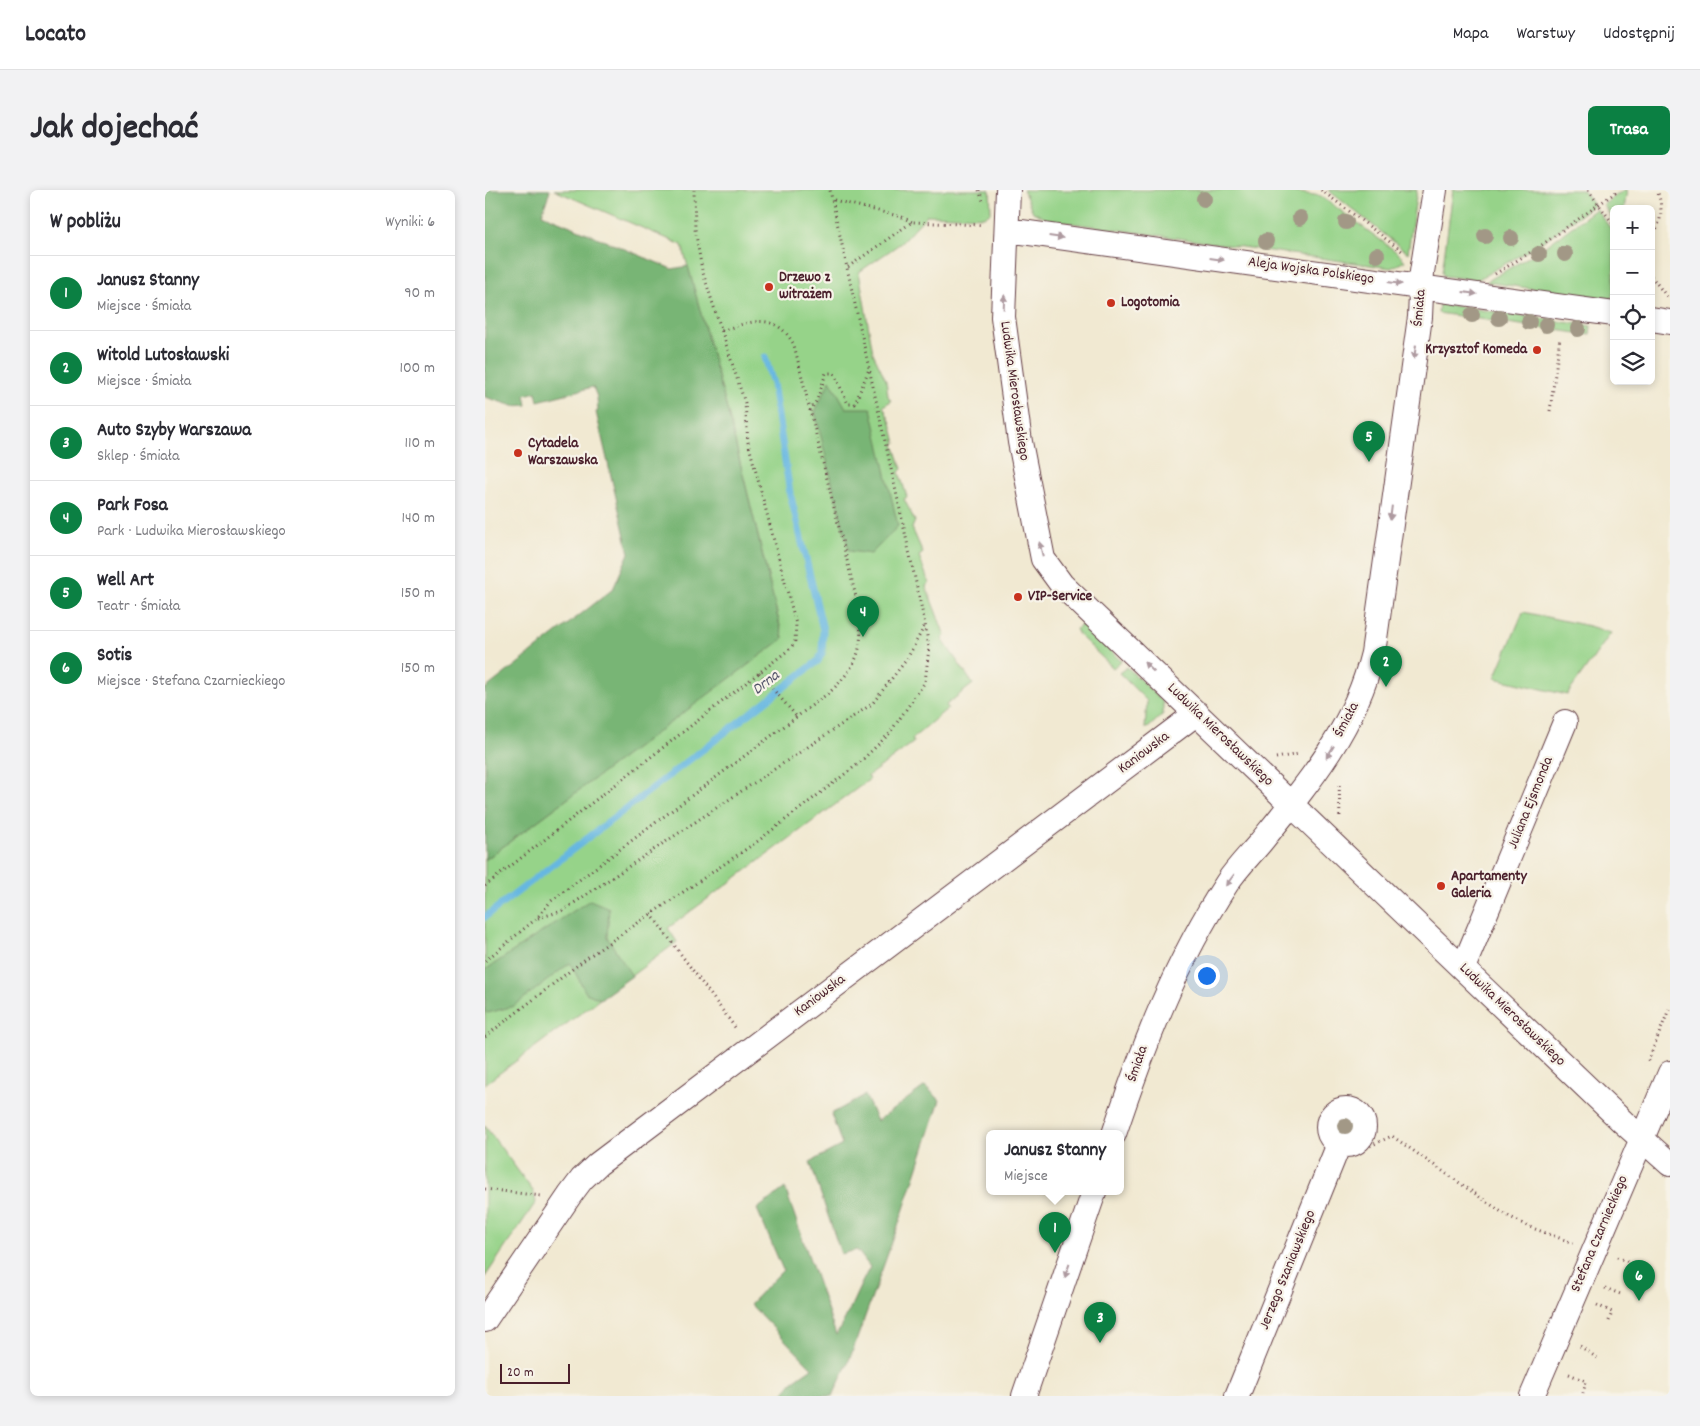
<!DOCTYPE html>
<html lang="pl">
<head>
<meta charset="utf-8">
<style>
	body { margin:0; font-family:Dekko,sans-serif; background:#f2f2f3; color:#2b2b33 }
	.controls { position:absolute; right:15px; top:15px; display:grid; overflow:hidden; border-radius:8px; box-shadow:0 2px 8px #0003 }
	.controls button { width:45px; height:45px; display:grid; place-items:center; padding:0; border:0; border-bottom:1px solid #e1e1e2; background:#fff; color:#2b2b33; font:25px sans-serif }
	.scale { position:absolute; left:15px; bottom:12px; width:70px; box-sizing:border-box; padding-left:5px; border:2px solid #4a1f2b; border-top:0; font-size:14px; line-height:18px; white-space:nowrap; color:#4a1f2b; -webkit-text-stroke:4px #f7f3e8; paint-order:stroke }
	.you { position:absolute; left:721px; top:785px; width:18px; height:18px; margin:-12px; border:4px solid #fff; border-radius:50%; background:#1a73e8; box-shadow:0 0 0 8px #1a73e833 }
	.badge { display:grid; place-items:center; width:32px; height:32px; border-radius:50%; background:#0b8043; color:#fff; font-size:16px; font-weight:700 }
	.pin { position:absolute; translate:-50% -41px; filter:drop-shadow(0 1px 2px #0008) }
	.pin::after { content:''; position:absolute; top:26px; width:18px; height:15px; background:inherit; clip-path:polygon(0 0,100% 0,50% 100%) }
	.popup { position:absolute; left:501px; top:940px; width:138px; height:65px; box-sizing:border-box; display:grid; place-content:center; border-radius:8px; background:#fff; filter:drop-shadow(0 1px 4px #0005); font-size:16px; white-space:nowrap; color:#7c7c81 }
	.popup b { font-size:19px; color:#2b2b33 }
	.popup::after { content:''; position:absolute; left:50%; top:100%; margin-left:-10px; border:10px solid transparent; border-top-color:#fff }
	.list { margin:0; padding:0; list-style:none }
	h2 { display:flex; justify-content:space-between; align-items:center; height:65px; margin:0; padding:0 20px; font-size:21px }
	h2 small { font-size:16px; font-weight:400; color:#7c7c81 }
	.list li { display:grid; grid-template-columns:32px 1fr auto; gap:15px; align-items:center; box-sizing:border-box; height:75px; padding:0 20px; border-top:1px solid #e1e1e2 }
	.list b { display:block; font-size:19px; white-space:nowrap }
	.list p { margin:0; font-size:16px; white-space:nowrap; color:#7c7c81 }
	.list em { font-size:16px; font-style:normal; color:#7c7c81 }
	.icon { flex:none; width:28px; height:28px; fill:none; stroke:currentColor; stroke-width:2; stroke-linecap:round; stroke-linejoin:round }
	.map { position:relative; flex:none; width:1185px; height:1206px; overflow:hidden; border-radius:8px }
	header { display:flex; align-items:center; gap:30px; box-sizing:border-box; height:70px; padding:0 25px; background:#fff; border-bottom:1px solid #e1e1e2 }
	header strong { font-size:24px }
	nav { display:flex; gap:28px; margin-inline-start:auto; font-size:18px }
	.intro { display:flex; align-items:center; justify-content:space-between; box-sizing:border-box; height:120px; padding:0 30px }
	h1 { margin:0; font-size:35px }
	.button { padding:12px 22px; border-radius:8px; background:#0b8043; color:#fff; font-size:18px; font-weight:700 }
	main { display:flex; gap:30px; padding:0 30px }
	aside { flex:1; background:#fff; border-radius:8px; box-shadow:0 2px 8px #0003 }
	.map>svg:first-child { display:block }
</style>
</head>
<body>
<header>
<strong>Locato</strong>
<nav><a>Mapa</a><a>Warstwy</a><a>Udostępnij</a></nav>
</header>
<div class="intro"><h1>Jak dojechać</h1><a class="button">Trasa</a></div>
<main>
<aside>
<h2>W pobliżu<small>Wyniki: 6</small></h2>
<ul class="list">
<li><span class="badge">1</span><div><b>Janusz Stanny</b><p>Miejsce · Śmiała</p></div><em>90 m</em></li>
<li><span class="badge">2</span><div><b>Witold Lutosławski</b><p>Miejsce · Śmiała</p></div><em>100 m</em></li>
<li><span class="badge">3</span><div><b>Auto Szyby Warszawa</b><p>Sklep · Śmiała</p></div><em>110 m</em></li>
<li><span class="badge">4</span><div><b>Park Fosa</b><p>Park · Ludwika Mierosławskiego</p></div><em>140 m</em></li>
<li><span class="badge">5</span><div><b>Well Art</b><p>Teatr · Śmiała</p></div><em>150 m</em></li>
<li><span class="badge">6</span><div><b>Sotis</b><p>Miejsce · Stefana Czarnieckiego</p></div><em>150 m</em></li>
</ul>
</aside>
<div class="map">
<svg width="1185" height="1206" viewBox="0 0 1185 1206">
	<rect width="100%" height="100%" fill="#f7f3e8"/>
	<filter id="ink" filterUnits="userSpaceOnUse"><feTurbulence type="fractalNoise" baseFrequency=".02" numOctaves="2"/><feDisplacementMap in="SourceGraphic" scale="10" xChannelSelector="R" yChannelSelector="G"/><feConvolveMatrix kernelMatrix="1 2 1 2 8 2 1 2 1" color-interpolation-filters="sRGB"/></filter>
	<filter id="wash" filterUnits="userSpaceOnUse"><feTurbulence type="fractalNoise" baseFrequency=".0096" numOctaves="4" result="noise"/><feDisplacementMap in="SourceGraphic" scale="20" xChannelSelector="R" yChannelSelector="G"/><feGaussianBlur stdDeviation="1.12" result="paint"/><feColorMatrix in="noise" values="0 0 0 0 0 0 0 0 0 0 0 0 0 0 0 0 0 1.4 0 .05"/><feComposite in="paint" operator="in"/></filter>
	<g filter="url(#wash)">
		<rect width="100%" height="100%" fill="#f1e9d2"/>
		<path fill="#96d389" stroke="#70795a" d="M 69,0 L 505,0 L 506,22 L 499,27 L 442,25 L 416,53 L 374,82 L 388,163 L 401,190 L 403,206 L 406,211 L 398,216 L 406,233 L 411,253 L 409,254 L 417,279 L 414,282 L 422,307 L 419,309 L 430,331 L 427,338 L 438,363 L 434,366 L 444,393 L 441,396 L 460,446 L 457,449 L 488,494 L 461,515 L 463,518 L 427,549 L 429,552 L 383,586 L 385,589 L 183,738 L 192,752 L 0,894 L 0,670 L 298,448 L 243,223 L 197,55 Z
			M 538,0 L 794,0 L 836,6 L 913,63 L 920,71 L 906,78 L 564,30 L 548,22 Z
			M 843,0 L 932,0 L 923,63 Z
			M 968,0 L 1098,0 L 1109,15 L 1053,55 L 992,90 L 959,86 L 957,83 Z
			M 1139,0 L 1142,0 L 1139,19 L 1129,19 L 1129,30 L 1118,15 Z
			M 1111,19 L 1129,43 L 1129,100 L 1126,110 L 1001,92 L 1057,59 Z
			M 956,114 L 1106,136 L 1105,145 L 953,123 L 954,115 Z
			M 1038,422 L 1104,436 L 1126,443 L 1082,505 L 1010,488 Z
			M 598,434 L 636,471 L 628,478 L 594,445 L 591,439 Z
			M 642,477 L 678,512 L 678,524 L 663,538 L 660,538 L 662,511 L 634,483 Z
			M 0,936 L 48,1001 L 51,1012 L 0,1087 Z"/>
		<path fill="#78b575" stroke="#616a50" d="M 0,0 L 65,0 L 57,24 L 187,79 L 203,76 L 243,223 L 298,449 L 0,670 L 0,499 L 128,399 L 144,363 L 111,222 L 113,221 L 112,207 L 108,197 L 53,211 L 51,202 L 40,205 L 42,215 L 28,216 L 0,207 Z
			M 345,190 L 361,218 L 386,218 L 413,336 L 386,364 L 364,361 L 330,222 Z
			M 105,710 L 124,718 L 122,747 L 147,786 L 115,809 L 101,803 L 85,773 L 29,816 L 3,823 L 0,821 L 0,780 Z
			M 440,896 L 455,910 L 418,1022 L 365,1168 L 348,1206 L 296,1206 L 307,1192 L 327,1178 L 265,1114 L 298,1080 L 272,1019 L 300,998 L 351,1145 C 365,1122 372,1100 385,1077 L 372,1060 L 356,1064 L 325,972 L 357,955 L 346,924 L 380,905 L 392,931 Z"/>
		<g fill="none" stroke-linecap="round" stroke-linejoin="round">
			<path stroke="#66b7e1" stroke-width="7" d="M 0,727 L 333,471 L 337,463 L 338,440 L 305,303 L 288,194 L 280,167"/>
		</g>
	</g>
	<g filter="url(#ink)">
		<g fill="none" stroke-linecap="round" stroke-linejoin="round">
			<defs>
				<path id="street" d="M 523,0 L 518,127 L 535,252 L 558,369 L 577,395 L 1138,932 L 1185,974
					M 523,40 L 1129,124
					M 1166,129 L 1185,132
					M 978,778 L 1080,532
					M843 937a18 18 0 1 1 36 0a18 18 0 1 1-36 0Z
					M 629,944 C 658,857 691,771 742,693 C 751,679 764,666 775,653 C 823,594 870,538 888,463 L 935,127 L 937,82 L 950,0
					M 0,1130 L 85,1005 L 97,989 L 113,974 L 712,523
					M 539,1206 L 609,1002
					M 752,1206 L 854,954
					M 1047,1206 L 1185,883"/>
			</defs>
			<use href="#street" stroke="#633d44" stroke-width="26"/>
			<path stroke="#633d44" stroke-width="3" stroke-dasharray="1 4" stroke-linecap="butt" d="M 494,0 L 498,11
				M 836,0 L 917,61
				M 1103,0 L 1129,35
				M 349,10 L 417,27 L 427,32
				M 1166,47 C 1178,32 1178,17 1172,0
				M 363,77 L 427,32 L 498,35
				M 1010,84 L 1054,57 L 1134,0
				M 1166,86 L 1182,107
				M 325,221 L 332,210 L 341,183 L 349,183 L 363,214 L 370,214 L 384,179
				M 1065,221 L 1075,147
				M 274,483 L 312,527
				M 791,568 L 814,564
				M 854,590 L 855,629
				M 0,696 L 306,458 L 310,451 L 311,434 L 263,252 L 260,213 L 217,80 L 210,39 L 209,0
				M 166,724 L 252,840
				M 53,728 L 77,721 L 387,514 L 422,469 L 440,435
				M 0,771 L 52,728 L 66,711 L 346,501 C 376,472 379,456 373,415 L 309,155 C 291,121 266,131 236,141
				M 0,847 L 103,767 L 273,651 L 373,574 L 404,544 L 440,492 L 444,458 L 440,434 L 345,0
				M 1163,871 L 1185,817
				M 876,960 L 907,946 L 1018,1023 L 1042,1036 L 1088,1053
				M 0,999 L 56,1006
				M 1132,1067 L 1150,1075
				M 1120,1098 L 1138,1105
				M 1112,1115 L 1127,1122 L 1124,1131 L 1127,1132
				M 1095,1156 L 1112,1168
				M 1084,1184 L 1101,1191 L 1098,1203"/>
			<use href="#street" stroke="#fff" stroke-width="24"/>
		</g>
		<g fill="#a29886">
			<circle cx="719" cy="9" r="8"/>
			<circle cx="815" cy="28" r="8"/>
			<circle cx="861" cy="32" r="8"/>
			<circle cx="1000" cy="46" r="8"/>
			<circle cx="1026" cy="48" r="8"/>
			<circle cx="781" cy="51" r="8"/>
			<circle cx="1054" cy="64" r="8"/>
			<circle cx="1080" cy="64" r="8"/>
			<circle cx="892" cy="65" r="8"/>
			<circle cx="987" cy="125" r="8"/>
			<circle cx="1014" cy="128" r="8"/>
			<circle cx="1044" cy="132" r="8"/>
			<circle cx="1061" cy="135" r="8"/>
			<circle cx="1093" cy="139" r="8"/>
			<circle cx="860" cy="936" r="8"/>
		</g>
		<defs><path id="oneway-solid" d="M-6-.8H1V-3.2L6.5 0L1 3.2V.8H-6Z" transform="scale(1.25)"/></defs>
		<g fill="#ae9aa0">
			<use href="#oneway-solid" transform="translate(571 47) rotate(8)"/>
			<use href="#oneway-solid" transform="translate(732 69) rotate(8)"/>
			<use href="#oneway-solid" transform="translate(910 93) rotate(8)"/>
			<use href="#oneway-solid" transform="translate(985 103) rotate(8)"/>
			<use href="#oneway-solid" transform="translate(519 112) rotate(-87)"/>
			<use href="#oneway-solid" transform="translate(930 162) rotate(98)"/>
			<use href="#oneway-solid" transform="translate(906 323) rotate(97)"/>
			<use href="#oneway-solid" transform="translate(556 359) rotate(-104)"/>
			<use href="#oneway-solid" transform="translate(664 477) rotate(-136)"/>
			<use href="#oneway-solid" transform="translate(845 562) rotate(122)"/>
			<use href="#oneway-solid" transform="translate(745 690) rotate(127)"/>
			<use href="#oneway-solid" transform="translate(582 1081) rotate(109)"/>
		</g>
	</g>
	<g fill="#c8321e" stroke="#f7f3e8" stroke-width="2">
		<circle cx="284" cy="97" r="5"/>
		<circle cx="626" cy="113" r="5"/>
		<circle cx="1052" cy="160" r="5"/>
		<circle cx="33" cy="263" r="5"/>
		<circle cx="533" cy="407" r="5"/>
		<circle cx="956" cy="696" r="5"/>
	</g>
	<g text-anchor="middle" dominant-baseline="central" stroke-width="4.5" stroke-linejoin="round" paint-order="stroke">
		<g font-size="15" fill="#4a1f2b" stroke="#f7f3e8">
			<text transform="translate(826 81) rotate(8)">Aleja Wojska Polskiego</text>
			<text transform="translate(935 118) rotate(-85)">Śmiała</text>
			<text transform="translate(529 201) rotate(82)">Ludwika Mierosławskiego</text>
			<text transform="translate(862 530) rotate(-62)">Śmiała</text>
			<text transform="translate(735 545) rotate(44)">Ludwika Mierosławskiego</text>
			<text transform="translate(659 563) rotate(-37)">Kaniowska</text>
			<text transform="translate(1046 613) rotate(-68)">Juliana Ejsmonda</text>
			<text transform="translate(335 806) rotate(-37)">Kaniowska</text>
			<text transform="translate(1027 825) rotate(44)">Ludwika Mierosławskiego</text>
			<text transform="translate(653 874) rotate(-71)">Śmiała</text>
			<text transform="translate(1115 1044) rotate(-67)">Stefana Czarnieckiego</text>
			<text transform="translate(803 1080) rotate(-68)">Jerzego Szaniawskiego</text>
		</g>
		<g font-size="15" font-weight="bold" fill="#4a1f2b" stroke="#f7f3e8" text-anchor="start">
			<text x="294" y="88">Drzewo z<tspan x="294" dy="17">witrażem</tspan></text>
			<text x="636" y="113">Logotomia</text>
			<text x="1042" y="160" text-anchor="end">Krzysztof Komeda</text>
			<text x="43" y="254">Cytadela<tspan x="43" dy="17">Warszawska</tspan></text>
			<text x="543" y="407">VIP-Service</text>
			<text x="966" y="687">Apartamenty<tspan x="966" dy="17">Galeria</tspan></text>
		</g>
		<g font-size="16" font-style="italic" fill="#54546b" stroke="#f7f3e8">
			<text transform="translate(281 493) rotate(-38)">Drna</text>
		</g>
	</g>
</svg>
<div class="controls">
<button>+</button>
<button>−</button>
<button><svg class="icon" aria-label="locate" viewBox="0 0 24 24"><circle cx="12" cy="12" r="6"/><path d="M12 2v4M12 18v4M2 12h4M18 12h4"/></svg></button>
<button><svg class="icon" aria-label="layers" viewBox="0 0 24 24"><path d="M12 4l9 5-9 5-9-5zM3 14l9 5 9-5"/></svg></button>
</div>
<div class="scale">20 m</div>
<div class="you"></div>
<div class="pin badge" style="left:570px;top:1063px">1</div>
<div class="popup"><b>Janusz Stanny</b>Miejsce</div>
<div class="pin badge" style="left:901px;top:497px">2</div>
<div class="pin badge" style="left:615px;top:1153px">3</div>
<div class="pin badge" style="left:378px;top:447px">4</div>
<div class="pin badge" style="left:884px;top:272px">5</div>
<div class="pin badge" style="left:1154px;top:1111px">6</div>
</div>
</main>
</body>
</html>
